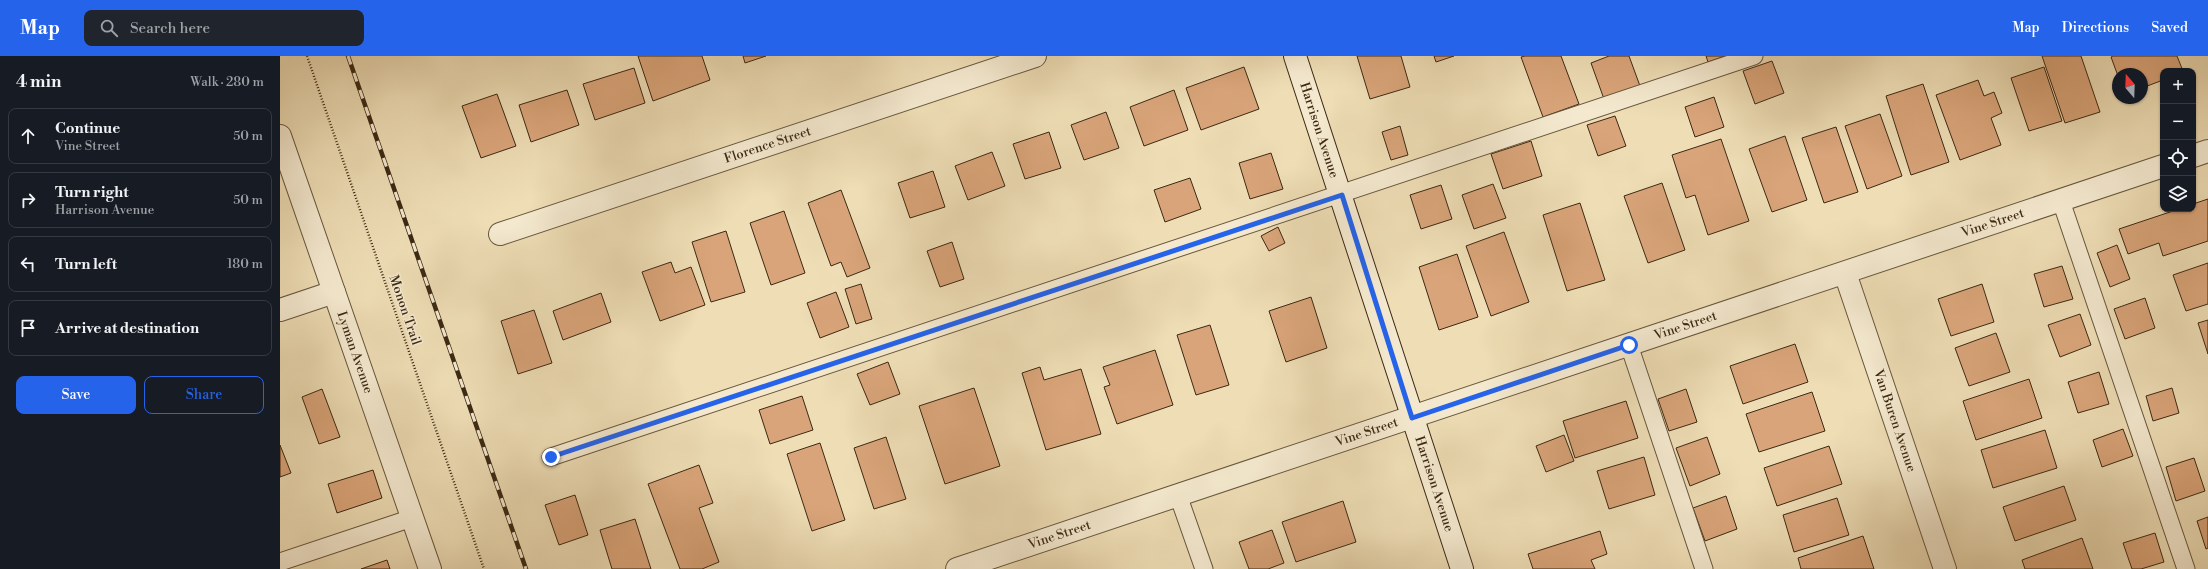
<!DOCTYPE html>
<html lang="en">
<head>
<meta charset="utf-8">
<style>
	body { margin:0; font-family:"Libre Bodoni",serif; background:#20242c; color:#f1f3f6 }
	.controls { position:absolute; right:12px; top:12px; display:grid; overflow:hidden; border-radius:8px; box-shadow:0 1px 3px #0004 }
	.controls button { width:36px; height:36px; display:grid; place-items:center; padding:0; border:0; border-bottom:1px solid #363941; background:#171b24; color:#f1f3f6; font:20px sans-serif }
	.compass { position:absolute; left:1832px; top:12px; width:36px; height:36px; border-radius:50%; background:#171b24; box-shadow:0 1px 3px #0004; rotate:341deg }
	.stop { position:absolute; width:12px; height:12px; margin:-9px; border:3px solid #2563eb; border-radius:50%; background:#fff }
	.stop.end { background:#2563eb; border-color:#fff; box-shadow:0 1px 4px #0008 }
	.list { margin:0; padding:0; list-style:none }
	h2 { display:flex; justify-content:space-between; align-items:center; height:52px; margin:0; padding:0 16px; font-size:17px }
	h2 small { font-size:13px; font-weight:400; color:#9ea1a6 }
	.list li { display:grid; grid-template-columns:26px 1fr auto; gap:12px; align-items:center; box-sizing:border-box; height:56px; margin:0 8px 8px; padding:0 8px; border:1px solid #363941; border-radius:8px }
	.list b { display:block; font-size:15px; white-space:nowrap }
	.list p { margin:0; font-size:13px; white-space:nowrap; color:#9ea1a6 }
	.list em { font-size:13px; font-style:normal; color:#9ea1a6 }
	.actions { display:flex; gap:8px; padding:12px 16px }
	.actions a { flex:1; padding:9px 0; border:1px solid #2563eb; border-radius:8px; text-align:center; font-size:14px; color:#2563eb }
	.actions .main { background:#2563eb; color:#fff }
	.icon { flex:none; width:22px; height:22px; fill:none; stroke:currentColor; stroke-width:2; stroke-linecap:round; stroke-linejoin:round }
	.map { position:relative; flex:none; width:1928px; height:513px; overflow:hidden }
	header { display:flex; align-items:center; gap:24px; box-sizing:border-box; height:56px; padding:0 20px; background:#2563eb; color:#fff }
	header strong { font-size:19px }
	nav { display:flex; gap:22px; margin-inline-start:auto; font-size:14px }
	.search { width:280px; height:36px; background:#20242c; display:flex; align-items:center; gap:10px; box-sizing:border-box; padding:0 14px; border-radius:8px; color:#9ea1a6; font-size:15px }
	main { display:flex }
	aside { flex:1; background:#171b24 }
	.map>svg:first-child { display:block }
</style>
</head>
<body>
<header>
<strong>Map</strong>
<div class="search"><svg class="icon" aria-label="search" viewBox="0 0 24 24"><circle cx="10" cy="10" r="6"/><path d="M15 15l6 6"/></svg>Search here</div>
<nav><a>Map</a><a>Directions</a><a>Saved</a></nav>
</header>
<main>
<aside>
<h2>4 min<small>Walk · 280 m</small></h2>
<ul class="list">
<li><svg class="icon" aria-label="ahead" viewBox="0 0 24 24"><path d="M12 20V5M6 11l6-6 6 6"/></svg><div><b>Continue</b><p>Vine Street</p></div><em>50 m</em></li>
<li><svg class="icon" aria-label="right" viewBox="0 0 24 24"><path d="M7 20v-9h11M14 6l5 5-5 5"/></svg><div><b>Turn right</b><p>Harrison Avenue</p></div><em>50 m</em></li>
<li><svg class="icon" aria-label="left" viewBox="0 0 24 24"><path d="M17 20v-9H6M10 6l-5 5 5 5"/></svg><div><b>Turn left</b></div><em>180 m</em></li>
<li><svg class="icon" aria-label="arrive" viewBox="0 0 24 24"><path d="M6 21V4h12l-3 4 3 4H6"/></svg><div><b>Arrive at destination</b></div></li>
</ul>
<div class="actions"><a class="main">Save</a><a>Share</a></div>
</aside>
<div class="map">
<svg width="1928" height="513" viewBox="0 0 1928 513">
	<rect width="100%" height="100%" fill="#eeddb5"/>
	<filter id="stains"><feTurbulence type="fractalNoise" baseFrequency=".005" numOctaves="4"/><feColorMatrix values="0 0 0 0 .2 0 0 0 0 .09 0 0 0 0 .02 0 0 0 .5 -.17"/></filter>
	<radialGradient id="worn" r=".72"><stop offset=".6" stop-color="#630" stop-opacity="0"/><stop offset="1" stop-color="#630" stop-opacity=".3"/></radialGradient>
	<path fill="#d9a479" stroke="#3c2914" d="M 358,0 L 422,0 L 430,24 L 373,45 Z
		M 463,0 L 486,0 L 465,7 Z
		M 1077,0 L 1121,0 L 1130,31 L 1090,43 Z
		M 1154,0 L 1174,0 L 1156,6 Z
		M 1245,0 L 1281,0 L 1299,48 L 1263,61 L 1241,1 Z
		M 1329,0 L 1349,0 L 1360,30 L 1324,43 L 1311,7 Z
		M 1426,0 L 1445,0 L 1428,6 Z
		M 1762,0 L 1801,0 L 1820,56 L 1785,67 Z
		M 1833,0 L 1897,0 L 1903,15 L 1883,15 L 1883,24 L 1862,32 L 1862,18 L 1838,18 L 1838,20 L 1831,1 Z
		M 1492,5 L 1504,37 L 1475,48 L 1463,15 Z
		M 964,11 L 979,53 L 921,74 L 906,32 Z
		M 1764,11 L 1782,65 L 1749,75 L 1731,22 Z
		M 354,12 L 365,47 L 315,64 L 303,28 Z
		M 1698,24 L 1704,40 L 1714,36 L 1722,57 L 1711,62 L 1721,89 L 1680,104 L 1656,39 Z
		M 1643,28 L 1669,106 L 1631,119 L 1606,40 Z
		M 287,34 L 299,69 L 251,86 L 239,49 Z
		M 894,34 L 908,74 L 864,90 L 850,51 Z
		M 217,38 L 236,90 L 201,102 L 182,50 Z
		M 1434,41 L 1444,71 L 1415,81 L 1405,51 Z
		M 826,56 L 839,92 L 804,104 L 791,69 Z
		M 1600,58 L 1622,120 L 1587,133 L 1565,70 Z
		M 1335,60 L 1346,90 L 1318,100 L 1307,69 Z
		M 1120,70 L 1128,99 L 1111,104 L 1102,76 Z
		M 1556,71 L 1578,136 L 1544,147 L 1522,82 Z
		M 769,76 L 781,112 L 745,123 L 733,88 Z
		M 1505,80 L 1527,144 L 1492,156 L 1469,93 Z
		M 1441,83 L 1469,165 L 1428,179 L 1415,139 L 1406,142 L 1392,99 Z
		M 1251,85 L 1262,120 L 1223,133 L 1211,98 Z
		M 712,96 L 725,130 L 688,144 L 675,110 Z
		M 991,97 L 1003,133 L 970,143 L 959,107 Z
		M 653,115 L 665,151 L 630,162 L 618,127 Z
		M 910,122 L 921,153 L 885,166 L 874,134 Z
		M 1382,127 L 1405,194 L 1368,207 L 1344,140 Z
		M 1213,128 L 1226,162 L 1194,173 L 1182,139 Z
		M 1161,129 L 1172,163 L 1141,173 L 1130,139 Z
		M 561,134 L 590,212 L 567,221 L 561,206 L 551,210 L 528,147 Z
		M 1928,143 L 1928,185 L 1883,200 L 1879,187 L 1848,198 L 1839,173 L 1899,153 L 1913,153 L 1913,148 Z
		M 1300,147 L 1325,224 L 1287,235 L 1263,159 Z
		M 504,155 L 525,217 L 491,229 L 470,167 Z
		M 998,171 L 1005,187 L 989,195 L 981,180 Z
		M 446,175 L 465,236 L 431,246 L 412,186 Z
		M 1224,176 L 1249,246 L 1211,260 L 1186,190 Z
		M 672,186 L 684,223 L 660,231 L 647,195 Z
		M 1837,189 L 1850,223 L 1830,231 L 1817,197 Z
		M 1177,198 L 1198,261 L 1159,274 L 1139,211 Z
		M 391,206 L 395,217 L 411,211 L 425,249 L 380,265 L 362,216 Z
		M 1928,207 L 1928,248 L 1906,255 L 1893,219 Z
		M 1782,210 L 1793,243 L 1764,251 L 1754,218 Z
		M 581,228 L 592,263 L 576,268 L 565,233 Z
		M 1702,228 L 1714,266 L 1671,280 L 1658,243 Z
		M 556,236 L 569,271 L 540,282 L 527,247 Z
		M 321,237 L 331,266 L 283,284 L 273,255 Z
		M 1031,241 L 1047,292 L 1006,306 L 989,255 Z
		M 1865,242 L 1875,272 L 1845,283 L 1834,253 Z
		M 254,254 L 272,307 L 238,318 L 221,265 Z
		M 1800,258 L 1811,289 L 1780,301 L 1768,269 Z
		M 1928,264 L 1928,298 L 1918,267 Z
		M 930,269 L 949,329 L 916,339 L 897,279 Z
		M 1716,277 L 1730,316 L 1689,330 L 1675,292 Z
		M 1515,288 L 1528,326 L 1463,348 L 1450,310 Z
		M 875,294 L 893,349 L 837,368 L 824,331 L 830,329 L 823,311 Z
		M 608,306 L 620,338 L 590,349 L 577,318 Z
		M 760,311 L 764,324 L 801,313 L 821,378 L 766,394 L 742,317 Z
		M 1819,316 L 1829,348 L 1798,357 L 1788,326 Z
		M 1749,323 L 1762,362 L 1696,384 L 1683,345 Z
		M 694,332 L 720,410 L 665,428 L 639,350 Z
		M 1892,332 L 1899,357 L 1873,365 L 1866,340 Z
		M 42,333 L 60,381 L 39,388 L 22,341 Z
		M 1406,333 L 1417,366 L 1389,375 L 1378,343 Z
		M 1532,336 L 1545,375 L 1479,396 L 1466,358 Z
		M 522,340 L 533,374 L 490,388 L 479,354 Z
		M 1346,345 L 1358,382 L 1295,402 L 1283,365 Z
		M 1843,373 L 1853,400 L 1822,411 L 1813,384 Z
		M 1765,374 L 1777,412 L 1713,432 L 1701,394 Z
		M 1284,379 L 1294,405 L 1266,416 L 1256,390 Z
		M 606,381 L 626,443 L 594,453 L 574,392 Z
		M 1427,381 L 1440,418 L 1410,430 L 1396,392 Z
		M 540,387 L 565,464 L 532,475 L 507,398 Z
		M 0,389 L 11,417 L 0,421 Z
		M 1549,390 L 1562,428 L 1497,450 L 1484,412 Z
		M 1364,401 L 1375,439 L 1329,453 L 1317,415 Z
		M 1914,402 L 1925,435 L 1896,445 L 1886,411 Z
		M 419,409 L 433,447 L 419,452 L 439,506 L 422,513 L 400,513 L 368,428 Z
		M 93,414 L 102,442 L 57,457 L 48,428 Z
		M 1784,430 L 1796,464 L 1735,485 L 1723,451 Z
		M 295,439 L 308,479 L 279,489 L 265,449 Z
		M 1446,440 L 1457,473 L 1425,485 L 1413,452 Z
		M 1557,442 L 1569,479 L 1514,496 L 1503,459 Z
		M 1063,445 L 1076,486 L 1016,506 L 1002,466 Z
		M 1928,461 L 1928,492 L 1926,493 L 1917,465 Z
		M 355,463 L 371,513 L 332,513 L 320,474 Z
		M 992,474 L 1004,507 L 988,513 L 969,513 L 959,486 Z
		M 1320,475 L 1327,498 L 1311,504 L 1315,513 L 1253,513 L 1248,498 Z
		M 1875,477 L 1884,506 L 1861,513 L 1852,513 L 1843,487 Z
		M 1583,480 L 1594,513 L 1521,513 L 1518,502 Z
		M 1802,482 L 1813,513 L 1745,513 L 1742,504 Z
		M 107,504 L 110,513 L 81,513 Z"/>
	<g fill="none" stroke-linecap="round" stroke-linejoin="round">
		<defs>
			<path id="lane" d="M 1781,145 L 1906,513
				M 1349,289 L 1424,513
				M 271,401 L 1474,0
				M 898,439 L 924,513
				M 0,506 L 132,462"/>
			<g id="street">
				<path id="s1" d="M 0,80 L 150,513"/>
				<path d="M 1913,100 L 1928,95"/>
				<path id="s2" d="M 220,178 L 755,0"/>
				<path id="s3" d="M 1565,217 L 1665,513"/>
				<path d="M 0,254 L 54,236"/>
				<path id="s4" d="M 677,513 L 1883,110"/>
			</g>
			<g id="secondary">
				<path id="s5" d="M 1015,0 L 1182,513"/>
			</g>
		</defs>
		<use href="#lane" stroke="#68563c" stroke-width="19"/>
		<use href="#street" stroke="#68563c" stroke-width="24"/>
		<use href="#secondary" stroke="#3c2914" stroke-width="24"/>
		<path stroke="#3c2914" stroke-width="2.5" stroke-dasharray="1 2" stroke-linecap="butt" d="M 27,0 L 204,513"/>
		<use href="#lane" stroke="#f4e9cf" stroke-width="17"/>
		<use href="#street" stroke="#f4e9cf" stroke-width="22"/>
		<use href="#secondary" stroke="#f4e9cf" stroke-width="22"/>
		<defs>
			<path id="rail" d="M 68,0 L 246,513"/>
		</defs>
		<use href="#rail" stroke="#3c2914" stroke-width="4.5"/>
		<use href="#rail" stroke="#f4e9cf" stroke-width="3" stroke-dasharray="9" stroke-linecap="butt"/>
	</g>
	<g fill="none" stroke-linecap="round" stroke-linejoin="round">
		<path stroke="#2563eb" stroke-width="5" d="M 271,401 L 1062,139 L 1132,362 L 1349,289"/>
	</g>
	<g text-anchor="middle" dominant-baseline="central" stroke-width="3" stroke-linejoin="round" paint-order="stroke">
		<g font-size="13" fill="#3c2914" stroke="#f4e9cf">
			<text stroke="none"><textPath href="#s5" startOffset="78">Harrison Avenue</textPath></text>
			<text stroke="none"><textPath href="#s2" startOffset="282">Florence Street</textPath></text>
			<text stroke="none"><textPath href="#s4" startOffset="1092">Vine Street</textPath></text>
			<text transform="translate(125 254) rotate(71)">Monon Trail</text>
			<text stroke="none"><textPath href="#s4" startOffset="768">Vine Street</textPath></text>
			<text stroke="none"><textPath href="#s1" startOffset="229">Lyman Avenue</textPath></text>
			<text stroke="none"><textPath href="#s3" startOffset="156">Van Buren Avenue</textPath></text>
			<text stroke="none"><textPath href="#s4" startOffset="432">Vine Street</textPath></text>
			<text stroke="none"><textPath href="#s5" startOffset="450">Harrison Avenue</textPath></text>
			<text stroke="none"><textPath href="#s4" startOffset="108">Vine Street</textPath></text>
		</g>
	</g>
	<rect width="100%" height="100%" filter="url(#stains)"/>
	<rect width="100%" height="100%" fill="url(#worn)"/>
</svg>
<div class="controls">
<button>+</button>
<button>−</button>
<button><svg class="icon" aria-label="locate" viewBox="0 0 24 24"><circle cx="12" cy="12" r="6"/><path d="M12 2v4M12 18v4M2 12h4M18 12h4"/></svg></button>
<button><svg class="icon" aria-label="layers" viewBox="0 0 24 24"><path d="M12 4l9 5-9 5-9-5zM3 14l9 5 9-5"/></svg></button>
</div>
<svg class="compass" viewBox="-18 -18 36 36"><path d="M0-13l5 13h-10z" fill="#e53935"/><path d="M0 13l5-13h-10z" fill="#9ea1a6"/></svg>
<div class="stop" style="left:1349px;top:289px"></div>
<div class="stop end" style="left:271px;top:401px"></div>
</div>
</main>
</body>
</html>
